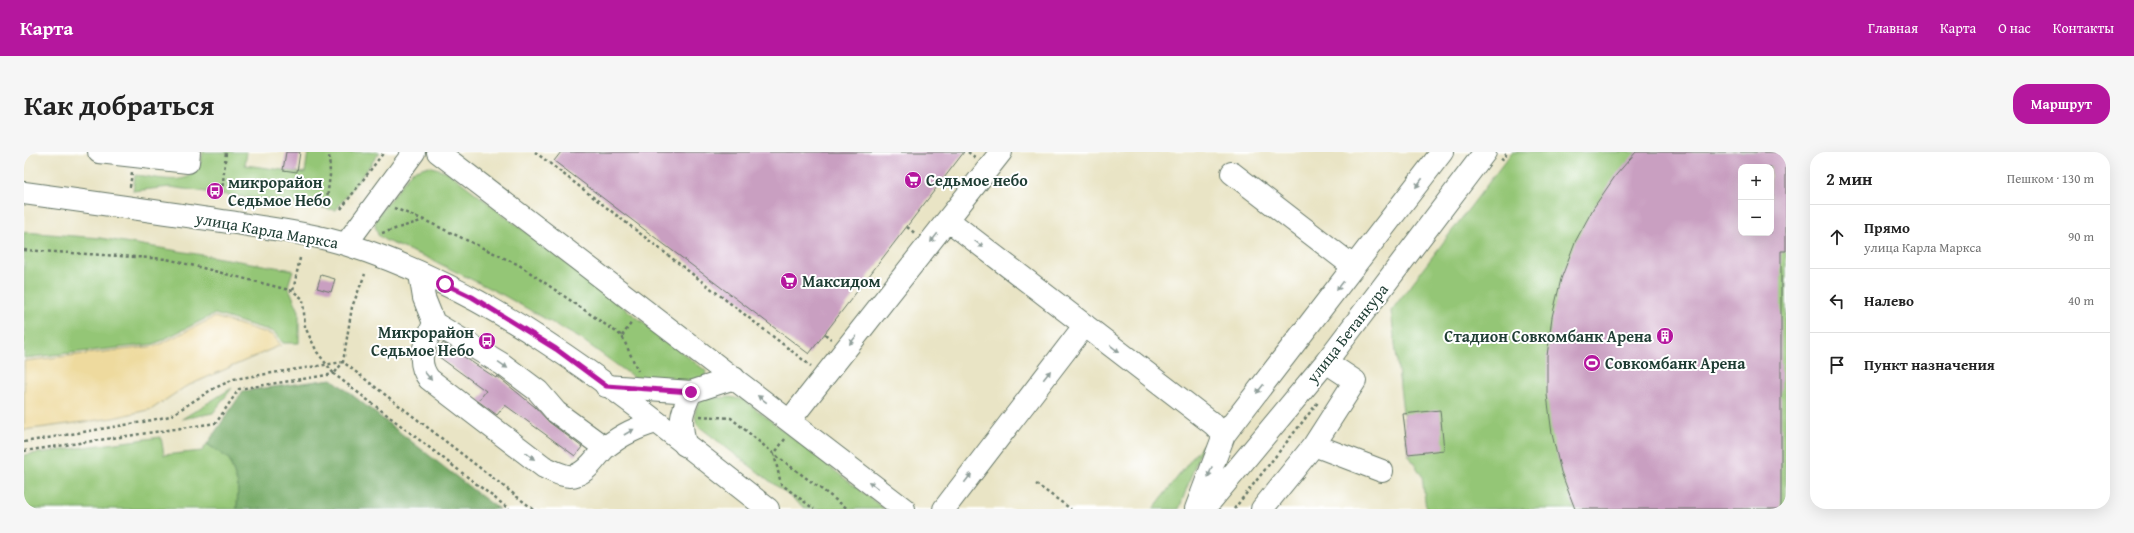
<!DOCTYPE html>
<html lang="ru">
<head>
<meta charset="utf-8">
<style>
	body { margin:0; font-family:"Gentium Book Plus",serif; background:#f6f6f6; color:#222 }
	.controls { position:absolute; right:12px; top:12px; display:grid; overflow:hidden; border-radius:8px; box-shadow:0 4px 16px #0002 }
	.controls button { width:36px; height:36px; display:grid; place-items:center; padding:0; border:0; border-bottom:1px solid #e0e0e0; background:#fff; color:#222; font:20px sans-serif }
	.stop { position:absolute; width:12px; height:12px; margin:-9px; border:3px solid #b5179e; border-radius:50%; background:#fff }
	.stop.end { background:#b5179e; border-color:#fff; box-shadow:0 1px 4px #0008 }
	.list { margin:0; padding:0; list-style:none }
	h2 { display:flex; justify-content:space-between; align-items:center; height:52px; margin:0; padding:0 16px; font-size:17px }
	h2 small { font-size:13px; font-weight:400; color:#767676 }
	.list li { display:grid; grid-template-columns:26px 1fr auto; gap:12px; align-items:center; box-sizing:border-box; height:64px; padding:0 16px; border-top:1px solid #e0e0e0 }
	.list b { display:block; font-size:15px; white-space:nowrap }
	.list p { margin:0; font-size:13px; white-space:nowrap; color:#767676 }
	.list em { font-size:13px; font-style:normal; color:#767676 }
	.icon { flex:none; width:22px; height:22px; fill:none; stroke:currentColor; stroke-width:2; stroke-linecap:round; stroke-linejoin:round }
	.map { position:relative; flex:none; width:1762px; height:357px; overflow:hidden; border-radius:16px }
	header { display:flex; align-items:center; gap:24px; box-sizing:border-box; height:56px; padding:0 20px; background:#b5179e; color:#fff }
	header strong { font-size:19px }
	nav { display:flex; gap:22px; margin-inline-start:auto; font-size:14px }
	.intro { display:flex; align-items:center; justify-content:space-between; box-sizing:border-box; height:96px; padding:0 24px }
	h1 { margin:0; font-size:28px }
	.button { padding:10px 18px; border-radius:16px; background:#b5179e; color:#fff; font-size:14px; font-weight:700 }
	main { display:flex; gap:24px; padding:0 24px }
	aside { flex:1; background:#fff; border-radius:16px; box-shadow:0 4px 16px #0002 }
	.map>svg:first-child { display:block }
</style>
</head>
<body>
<header>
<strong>Карта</strong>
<nav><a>Главная</a><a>Карта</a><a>О нас</a><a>Контакты</a></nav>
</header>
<div class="intro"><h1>Как добраться</h1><a class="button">Маршрут</a></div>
<main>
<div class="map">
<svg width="1762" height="357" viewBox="0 0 1762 357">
	<rect width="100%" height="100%" fill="#fff"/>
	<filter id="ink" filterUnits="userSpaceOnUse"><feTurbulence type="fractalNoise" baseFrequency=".025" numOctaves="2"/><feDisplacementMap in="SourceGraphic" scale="8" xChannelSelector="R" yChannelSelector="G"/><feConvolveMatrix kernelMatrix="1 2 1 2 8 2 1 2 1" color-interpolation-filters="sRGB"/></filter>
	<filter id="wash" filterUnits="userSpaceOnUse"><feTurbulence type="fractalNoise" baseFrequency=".012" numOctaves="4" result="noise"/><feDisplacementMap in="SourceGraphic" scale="16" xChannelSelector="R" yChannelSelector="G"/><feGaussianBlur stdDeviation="0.9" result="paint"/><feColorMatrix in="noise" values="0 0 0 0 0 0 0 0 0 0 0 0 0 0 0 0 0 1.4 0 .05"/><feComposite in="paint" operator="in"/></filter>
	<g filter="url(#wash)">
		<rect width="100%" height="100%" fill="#e9e4c5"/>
		<path fill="#94c676" stroke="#5a8255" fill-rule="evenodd" d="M 179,0 L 223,0 L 221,13 L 281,21 L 284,0 L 356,0 L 312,58 L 146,35 L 109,39 L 111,23 C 141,26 174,39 179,0 Z
			M 1488,0 L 1762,0 L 1762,357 L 1402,357 L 1398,324 L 1384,302 L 1367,159 ZM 1717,15 L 1747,15 L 1747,81 L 1717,81 Z
			M 405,14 L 424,20 L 682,219 L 681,225 L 670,230 L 615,229 L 557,187 L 479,143 L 402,105 L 362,89 L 354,83 L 351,73 L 352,66 L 388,19 Z
			M 0,80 L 76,86 L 269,118 L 264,134 L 275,159 L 275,191 L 259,191 L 250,180 L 191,162 L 130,192 L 0,206 Z
			M 208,236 L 189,261 L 158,267 Z
			M 706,245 L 720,248 L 860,357 L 782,357 L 673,273 C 670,261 670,256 679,247 Z
			M 137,285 L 140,303 L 178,299 L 183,292 L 205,307 L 214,333 L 213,357 L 0,357 L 0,303 Z
			M 1179,292 L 1155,357 L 1129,357 Z"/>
		<path fill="#77ab67" stroke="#4b744e" d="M 308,227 L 453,341 L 475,357 L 213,357 L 214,333 L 205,307 L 183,292 L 219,239 Z"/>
		<path fill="#eeda9e" stroke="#868c69" d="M 191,165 L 249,183 L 257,193 L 161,235 L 128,257 L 89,266 L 0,278 L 0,209 L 132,194 Z"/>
		<g id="blocks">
			<path fill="#c99fc1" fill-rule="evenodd" d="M 262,0 L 276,0 L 273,20 L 259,18 Z
				M 537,0 L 940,0 L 785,202 L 530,9 Z
				M 1612,0 L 1762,0 L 1762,99 L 1757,99 L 1757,357 L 1551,357 L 1537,320 L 1528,282 L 1523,243 L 1523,204 L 1528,165 L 1537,127 L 1551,90 L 1570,55 L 1592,23 ZM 1717,15 L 1747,15 L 1747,81 L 1717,81 Z
				M 297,123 L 311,127 L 307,140 L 293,136 Z
				M 419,191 L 472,226 L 473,224 L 511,255 L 525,270 L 558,295 L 551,304 L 481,253 L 473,263 L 454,249 L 462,239 L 411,202 Z
				M 1416,258 L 1420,298 L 1384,302 L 1379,262 Z"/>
		</g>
	</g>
	<g filter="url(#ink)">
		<use href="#blocks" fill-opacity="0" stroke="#667767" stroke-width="1"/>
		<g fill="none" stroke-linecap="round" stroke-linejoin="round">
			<defs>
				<path id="minor" d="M 75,0 L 164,10 L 165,0
					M 414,0 L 880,357
					M 1208,21 L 1330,115
					M 924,68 L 1189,272 L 1200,283
					M 322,92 L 390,0
					M 396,122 L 400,146 L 410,171 C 402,192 390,207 405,227 L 520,315 C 529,319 543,327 552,323 C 566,318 572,304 582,295 C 599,282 612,276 632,270
					M 410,171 L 478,212 L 514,239 L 532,260 L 581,296
					M 582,234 L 667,240 L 710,226
					M 766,268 L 977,0
					M 661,293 C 656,267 656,264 667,240
					M 1290,293 L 1331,229 L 1302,210
					M 920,357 L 1061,173
					M 1172,357 L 1200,283 L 1418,0
					M 1180,357 L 1302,210 L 1461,0
					M 1238,357 L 1290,293 L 1358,319"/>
				<path id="major" d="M 0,41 C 73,51 146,61 218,72 C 254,78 290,82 324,93 C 484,143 614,256 744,357"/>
			</defs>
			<use href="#minor" stroke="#667767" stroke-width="24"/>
			<use href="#major" stroke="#667767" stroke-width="24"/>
			<path stroke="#667767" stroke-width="2.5" stroke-dasharray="3 3" stroke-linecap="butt" d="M 511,0 L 787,214
				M 944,0 L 952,6
				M 1477,9 L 1484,0
				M 106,35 L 108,20
				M 198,40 L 202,0
				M 302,55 L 306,23 L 305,0
				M 370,56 L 400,68 L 495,113 L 598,184 L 614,219
				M 317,57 L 360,0
				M 883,75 L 892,82
				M 358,81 L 400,68
				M 0,98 L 143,107 L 269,139
				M 276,106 L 269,139 L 279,147 L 281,175 L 293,200 L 310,222 L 319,210 L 328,155 L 341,122
				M 842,128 L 849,134
				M 801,182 L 807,187
				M 598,184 L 608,170
				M 676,264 L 707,266 L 750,302 L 824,357
				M 761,287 L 750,302 L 757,332 L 790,357
				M 0,290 L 119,270 L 146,264 L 187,238 L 210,227 L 319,210 L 509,357
				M 0,299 L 192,271 L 215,237 L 310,222 L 485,357
				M 1012,332 L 1047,357
				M 1210,357 L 1295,249"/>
			<use href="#minor" stroke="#fff" stroke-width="22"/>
			<use href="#major" stroke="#fff" stroke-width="22"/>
		</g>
		<defs><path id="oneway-solid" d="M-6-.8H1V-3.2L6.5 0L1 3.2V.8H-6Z"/></defs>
		<g fill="#8f9e9a">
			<use href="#oneway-solid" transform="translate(1395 31) rotate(127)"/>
			<use href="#oneway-solid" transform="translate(910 86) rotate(128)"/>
			<use href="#oneway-solid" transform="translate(955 92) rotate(38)"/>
			<use href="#oneway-solid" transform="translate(1316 134) rotate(128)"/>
			<use href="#oneway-solid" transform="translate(829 188) rotate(129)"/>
			<use href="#oneway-solid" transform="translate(1091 197) rotate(38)"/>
			<use href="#oneway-solid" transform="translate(479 213) rotate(34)"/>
			<use href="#oneway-solid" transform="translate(1023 223) rotate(-52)"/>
			<use href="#oneway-solid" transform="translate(404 224) rotate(50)"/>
			<use href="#oneway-solid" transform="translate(1236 237) rotate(128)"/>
			<use href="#oneway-solid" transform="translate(738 247) rotate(-143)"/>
			<use href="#oneway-solid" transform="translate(605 280) rotate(-30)"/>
			<use href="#oneway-solid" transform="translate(506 304) rotate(37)"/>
			<use href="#oneway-solid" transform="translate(1186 320) rotate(111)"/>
			<use href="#oneway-solid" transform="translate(944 326) rotate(-53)"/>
			<use href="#oneway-solid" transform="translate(849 333) rotate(-142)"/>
		</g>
	</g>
	<g fill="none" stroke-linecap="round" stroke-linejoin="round" filter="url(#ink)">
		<path stroke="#b5179e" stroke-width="5" d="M 421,132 L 448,145 L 532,197 L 582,234 L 667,240"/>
	</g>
	<defs>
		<symbol id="supermarket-disc" viewBox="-11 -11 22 22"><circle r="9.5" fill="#b5179e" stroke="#fff"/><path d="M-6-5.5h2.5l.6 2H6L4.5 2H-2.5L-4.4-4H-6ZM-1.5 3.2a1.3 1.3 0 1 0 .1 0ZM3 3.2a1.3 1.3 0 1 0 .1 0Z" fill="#fff"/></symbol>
		<symbol id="bus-disc" viewBox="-11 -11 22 22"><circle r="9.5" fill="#b5179e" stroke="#fff"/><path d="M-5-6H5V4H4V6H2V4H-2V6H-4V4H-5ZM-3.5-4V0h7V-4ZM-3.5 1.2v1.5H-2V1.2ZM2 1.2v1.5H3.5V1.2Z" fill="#fff"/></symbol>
		<symbol id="building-disc" viewBox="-11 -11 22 22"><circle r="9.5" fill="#b5179e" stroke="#fff"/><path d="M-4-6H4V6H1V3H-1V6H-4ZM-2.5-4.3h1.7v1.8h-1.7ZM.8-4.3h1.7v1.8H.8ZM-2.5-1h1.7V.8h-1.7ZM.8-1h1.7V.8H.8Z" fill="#fff"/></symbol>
		<symbol id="stadium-disc" viewBox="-11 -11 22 22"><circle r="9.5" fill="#b5179e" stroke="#fff"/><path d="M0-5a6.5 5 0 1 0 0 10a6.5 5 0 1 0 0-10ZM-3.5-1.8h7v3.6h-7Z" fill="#fff"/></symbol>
	</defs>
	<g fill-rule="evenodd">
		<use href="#supermarket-disc" x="879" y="18" width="20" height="20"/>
		<use href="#bus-disc" x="181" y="29" width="20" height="20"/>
		<use href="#supermarket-disc" x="755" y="119" width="20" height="20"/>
		<use href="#building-disc" x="1631" y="174" width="20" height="20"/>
		<use href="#bus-disc" x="453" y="179" width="20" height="20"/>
		<use href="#stadium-disc" x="1558" y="201" width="20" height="20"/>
	</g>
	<g text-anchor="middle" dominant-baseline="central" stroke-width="4" stroke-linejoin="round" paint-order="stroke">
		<g font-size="16" font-weight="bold" fill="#1f3d34" stroke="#fff" text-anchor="start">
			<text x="902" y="28">Седьмое небо</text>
			<text x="204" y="30">микрорайон<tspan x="204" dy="18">Седьмое Небо</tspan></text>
			<text x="778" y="129">Максидом</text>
			<text x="450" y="180" text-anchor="end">Микрорайон<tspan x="450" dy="18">Седьмое Небо</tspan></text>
			<text x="1628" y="184" text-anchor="end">Стадион Совкомбанк Арена</text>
			<text x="1581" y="211">Совкомбанк Арена</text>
		</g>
		<g font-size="16" fill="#1f3d34" stroke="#fff">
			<text transform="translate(243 78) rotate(10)">улица Карла Маркса</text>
			<text transform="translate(1323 181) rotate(-52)">улица Бетанкура</text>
		</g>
	</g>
</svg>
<div class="controls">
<button>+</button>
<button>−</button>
</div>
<div class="stop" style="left:421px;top:132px"></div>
<div class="stop end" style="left:667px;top:240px"></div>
</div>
<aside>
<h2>2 мин<small>Пешком · 130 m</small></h2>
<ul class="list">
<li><svg class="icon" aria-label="ahead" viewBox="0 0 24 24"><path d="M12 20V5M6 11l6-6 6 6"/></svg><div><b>Прямо</b><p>улица Карла Маркса</p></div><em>90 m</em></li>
<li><svg class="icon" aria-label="left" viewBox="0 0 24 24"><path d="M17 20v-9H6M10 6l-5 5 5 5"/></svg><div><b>Налево</b></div><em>40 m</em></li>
<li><svg class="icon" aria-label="arrive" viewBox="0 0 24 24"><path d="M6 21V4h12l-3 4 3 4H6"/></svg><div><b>Пункт назначения</b></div></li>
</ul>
</aside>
</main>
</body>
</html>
